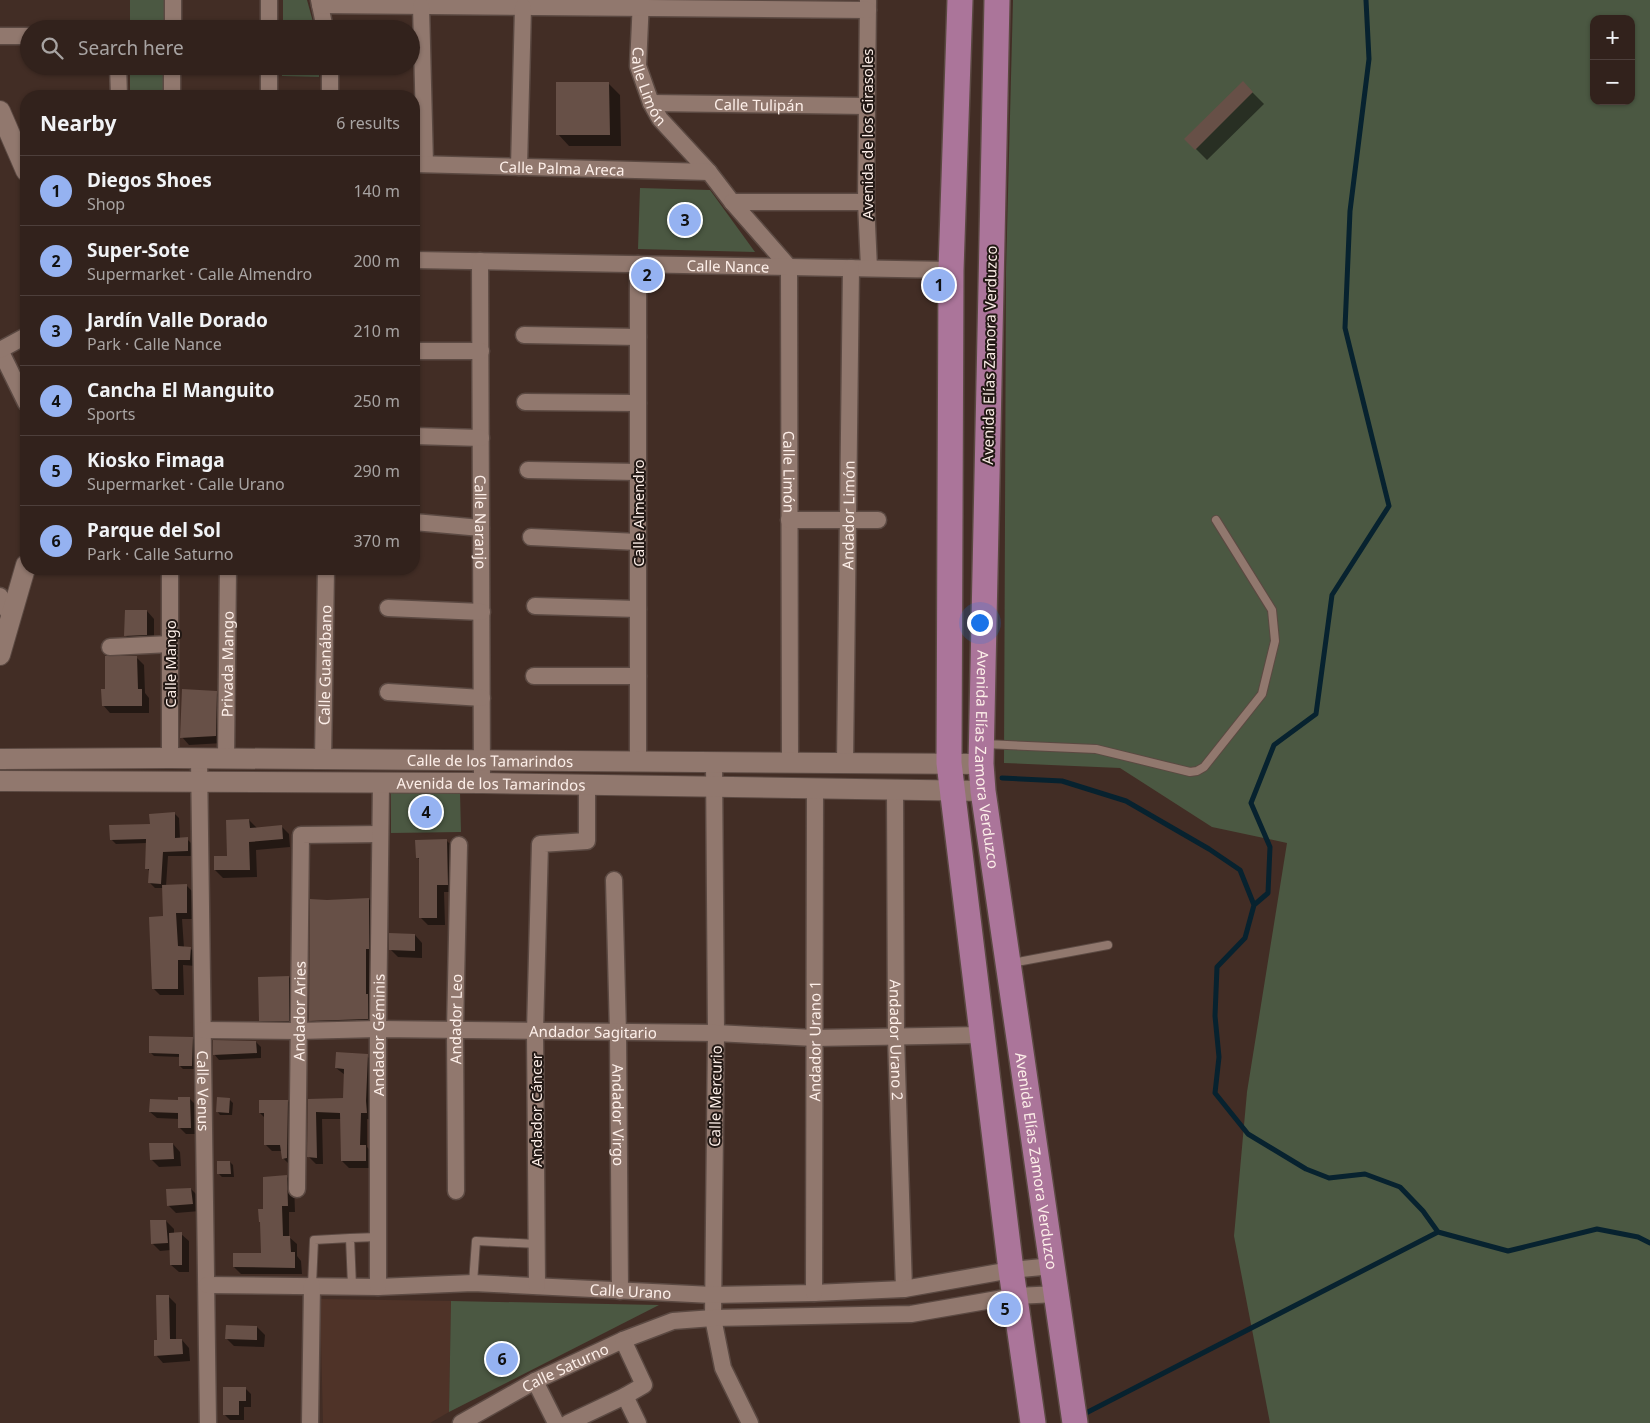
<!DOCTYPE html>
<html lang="en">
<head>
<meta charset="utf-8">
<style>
	body { margin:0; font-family:"Noto Sans",sans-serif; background:#3a2a25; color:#f1f3f6 }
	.controls { position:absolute; right:15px; top:15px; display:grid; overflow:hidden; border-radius:10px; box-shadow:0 1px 4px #0004 }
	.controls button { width:45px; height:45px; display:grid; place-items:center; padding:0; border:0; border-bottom:1px solid #4d3f3b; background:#32221c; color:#f1f3f6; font:25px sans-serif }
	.you { position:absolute; left:979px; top:622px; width:18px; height:18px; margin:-12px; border:4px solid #fff; border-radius:50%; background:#1a73e8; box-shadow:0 0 0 8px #1a73e833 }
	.badge { display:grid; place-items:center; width:32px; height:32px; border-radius:50%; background:#95b2f1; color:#111; font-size:16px; font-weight:700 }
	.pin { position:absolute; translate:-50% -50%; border:2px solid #fff; box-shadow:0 1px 5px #0006 }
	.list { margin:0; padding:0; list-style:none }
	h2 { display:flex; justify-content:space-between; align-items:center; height:65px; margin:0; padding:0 20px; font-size:21px }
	h2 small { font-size:16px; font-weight:400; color:#a8a4a3 }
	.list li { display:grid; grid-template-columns:32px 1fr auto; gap:15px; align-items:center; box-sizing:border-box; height:70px; padding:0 20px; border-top:1px solid #4d3f3b }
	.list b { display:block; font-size:19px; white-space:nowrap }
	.list p { margin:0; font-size:16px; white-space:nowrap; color:#a8a4a3 }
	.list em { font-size:16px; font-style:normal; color:#a8a4a3 }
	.icon { flex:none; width:28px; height:28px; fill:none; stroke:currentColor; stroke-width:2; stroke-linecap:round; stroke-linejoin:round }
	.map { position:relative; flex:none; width:1650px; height:1423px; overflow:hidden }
	.search { position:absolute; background:#32221c; box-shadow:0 1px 4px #0004; left:20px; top:20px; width:400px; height:55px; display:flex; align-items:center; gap:12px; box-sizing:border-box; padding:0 18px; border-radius:28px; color:#a8a4a3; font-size:19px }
	.panel { position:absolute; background:#32221c; box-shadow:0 1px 4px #0004; left:20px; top:90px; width:400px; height:485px; border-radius:20px }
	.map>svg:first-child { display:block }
</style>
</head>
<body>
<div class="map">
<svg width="1650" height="1423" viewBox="0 0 1650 1423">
	<rect width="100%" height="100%" fill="#422d25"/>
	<path fill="#4f3328" d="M 320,1299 L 451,1301 L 449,1412 L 430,1423 L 323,1423 Z"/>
	<path fill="#4b5842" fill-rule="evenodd" d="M 130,0 L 164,0 L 164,29 L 130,29 Z
		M 283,0 L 307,0 L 315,29 L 283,29 Z
		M 1013,0 L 1650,0 L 1650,1423 L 1270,1423 L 1234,1236 L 1247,1092 L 1287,843 L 1212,827 L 1120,768 L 1004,763 L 1006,271 ZM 1594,19 L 1631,19 L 1631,101 L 1594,101 Z
		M 130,66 L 164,66 L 164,96 L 130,96 Z
		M 282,66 L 319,66 L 319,77 L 282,76 Z
		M 640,188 L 710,190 L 755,252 L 638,249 Z
		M 460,792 L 461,832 L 391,833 L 391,793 Z
		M 451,1301 L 659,1305 L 449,1412 Z"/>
	<path fill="#0007" d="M 1243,83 L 1264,104 L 1207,160 L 1186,139 Z
		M 609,84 L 620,95 L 621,146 L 569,146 L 558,134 Z
		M 147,611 L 154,619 L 154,642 L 133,643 L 126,636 Z
		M 136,657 L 144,665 L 145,693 L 149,698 L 149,713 L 110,713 L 103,705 L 107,691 Z
		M 216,692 L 224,700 L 223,743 L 189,745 L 182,737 Z
		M 174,813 L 179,818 L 180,839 L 187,839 L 192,844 L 193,856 L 168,856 L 166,886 L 187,886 L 193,892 L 193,919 L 182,919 L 184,948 L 190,948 L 196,954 L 196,966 L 183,965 L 184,995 L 160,995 L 153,988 L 165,917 L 164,888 L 155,888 L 150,883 L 150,872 L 147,868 L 147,843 L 116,844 L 111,839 L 151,825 Z
		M 249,820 L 257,828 L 281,826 L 289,834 L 290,847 L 256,850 L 257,877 L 223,878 L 215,870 L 228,857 Z
		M 446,840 L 454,848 L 455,892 L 444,892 L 445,925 L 428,925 L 421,918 L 421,861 L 417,857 Z
		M 369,899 L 376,907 L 375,1026 L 318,1028 L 310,1020 Z
		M 415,935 L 422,943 L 422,958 L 398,957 L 390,949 Z
		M 289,977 L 296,985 L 296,1028 L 268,1028 L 260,1020 Z
		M 192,1038 L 196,1041 L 195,1069 L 183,1069 L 180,1066 L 180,1057 L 154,1056 L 150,1052 Z
		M 256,1042 L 261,1047 L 261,1058 L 219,1060 L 214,1054 Z
		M 367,1056 L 374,1063 L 373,1120 L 367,1119 L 367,1147 L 373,1153 L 373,1168 L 349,1168 L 342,1161 L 342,1119 L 322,1119 L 323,1164 L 316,1164 L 309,1157 L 309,1100 L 344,1100 L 345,1075 L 336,1068 Z
		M 189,1098 L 195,1104 L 196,1134 L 186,1134 L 180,1128 L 180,1119 L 157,1118 L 150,1112 Z
		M 230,1100 L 233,1103 L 232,1115 L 220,1115 L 217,1111 Z
		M 288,1101 L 294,1108 L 290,1165 L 283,1158 L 282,1151 L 272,1151 L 265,1144 L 265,1118 L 260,1113 Z
		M 173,1144 L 180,1152 L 181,1166 L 159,1167 L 151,1159 Z
		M 230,1162 L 233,1165 L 234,1177 L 222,1177 L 219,1174 Z
		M 287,1177 L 294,1184 L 295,1212 L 289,1212 L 289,1237 L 297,1244 L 297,1256 L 301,1261 L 302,1274 L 241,1274 L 234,1267 L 262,1254 L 264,1210 Z
		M 191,1189 L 199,1197 L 200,1211 L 176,1213 L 168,1205 Z
		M 166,1221 L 174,1229 L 174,1234 L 181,1234 L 189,1241 L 189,1272 L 179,1272 L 171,1265 L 171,1250 L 160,1251 L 152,1243 Z
		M 168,1296 L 176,1304 L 176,1340 L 182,1340 L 189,1348 L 190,1361 L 163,1363 L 156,1355 Z
		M 257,1327 L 265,1335 L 264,1347 L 234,1346 L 227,1339 Z
		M 245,1388 L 251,1394 L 251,1407 L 244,1407 L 244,1420 L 230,1420 L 224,1414 Z"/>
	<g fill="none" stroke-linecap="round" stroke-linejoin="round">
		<path stroke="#07222f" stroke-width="5" d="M 1002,778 L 1062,781 L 1126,801 L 1209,849 L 1240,870 L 1254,905 L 1245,938 L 1217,967 L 1215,1016 L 1219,1057 L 1215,1093 L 1248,1134 L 1306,1169 L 1329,1178 L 1365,1174 L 1400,1187 L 1423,1211 L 1438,1232
			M 1254,905 L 1268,893 L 1270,847 L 1251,803 L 1274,745 L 1316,714 L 1332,595 L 1389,506 L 1345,328 L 1350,211 L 1369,59 L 1366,0
			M 1084,1414 L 1438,1232 L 1508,1251 L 1597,1229 L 1638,1237 L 1650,1243"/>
	</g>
	<path fill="#675047" d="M 1243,81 L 1253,92 L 1195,150 L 1184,139 Z
		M 556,82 L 609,82 L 610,135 L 556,135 Z
		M 125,610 L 147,610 L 147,635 L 124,636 Z
		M 105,656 L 137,656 L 138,689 L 142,689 L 142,706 L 102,706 L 101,689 L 105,689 Z
		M 182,689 L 217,691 L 216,736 L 180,738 Z
		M 175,812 L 175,838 L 188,837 L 188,851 L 163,852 L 161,884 L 148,883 L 149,869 L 145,869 L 146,839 L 110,840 L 109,825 L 150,824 L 149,814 Z
		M 249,819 L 250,828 L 282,825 L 283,839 L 249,842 L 250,870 L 214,870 L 214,856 L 227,856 L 226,820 Z
		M 447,839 L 448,885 L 437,885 L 437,918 L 419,918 L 419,858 L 416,858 L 415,840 Z
		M 187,884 L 187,913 L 176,913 L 178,946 L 191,947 L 190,960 L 178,960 L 178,989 L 152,989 L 149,917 L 163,916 L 162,885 Z
		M 369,898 L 369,949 L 366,949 L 366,994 L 368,994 L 368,1019 L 309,1021 L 310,899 L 327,900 Z
		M 389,933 L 415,934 L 415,951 L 389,950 Z
		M 289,976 L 289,1021 L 259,1021 L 258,977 Z
		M 149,1036 L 193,1037 L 192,1066 L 179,1066 L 179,1054 L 149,1053 Z
		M 213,1040 L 256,1041 L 257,1053 L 213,1055 Z
		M 336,1052 L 368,1054 L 366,1101 L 367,1113 L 361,1113 L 360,1145 L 366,1145 L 366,1161 L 341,1161 L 340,1113 L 316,1112 L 317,1158 L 307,1157 L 308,1099 L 343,1098 L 344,1069 L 335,1068 Z
		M 178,1097 L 190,1097 L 191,1128 L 178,1128 L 178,1113 L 149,1112 L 150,1099 L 178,1100 Z
		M 217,1097 L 230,1098 L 229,1113 L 216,1112 Z
		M 259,1100 L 288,1100 L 287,1158 L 282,1159 L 280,1145 L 264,1145 L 264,1113 L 259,1113 Z
		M 149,1143 L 173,1143 L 174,1159 L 150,1160 Z
		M 217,1161 L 230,1161 L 231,1174 L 217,1174 Z
		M 287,1175 L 288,1206 L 282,1206 L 283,1236 L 290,1236 L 291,1252 L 295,1252 L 295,1268 L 233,1267 L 233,1253 L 261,1253 L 260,1222 L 259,1222 L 258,1209 L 263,1209 L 263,1177 Z
		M 191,1188 L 193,1204 L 167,1206 L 166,1189 Z
		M 150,1220 L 166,1220 L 168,1243 L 151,1244 Z
		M 182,1232 L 182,1265 L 170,1265 L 169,1233 Z
		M 156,1295 L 169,1295 L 170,1339 L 182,1339 L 183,1354 L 154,1356 L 154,1340 L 157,1340 Z
		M 226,1325 L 257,1326 L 257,1340 L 225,1339 Z
		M 223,1387 L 246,1387 L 246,1401 L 239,1401 L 239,1415 L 223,1415 Z"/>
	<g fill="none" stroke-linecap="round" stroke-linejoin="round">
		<defs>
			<path id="service" d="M 985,744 L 1096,749 L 1190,772 L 1197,771 L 1204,767 L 1262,694 L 1275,641 L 1272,610 L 1216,520
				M 1012,963 L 1108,945
				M 350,1238 L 378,1237
				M 473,1283 L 476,1241 L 537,1244
				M 312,1285 L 314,1240 L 350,1238 L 352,1286"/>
			<g id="minor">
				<path d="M 269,0 L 269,29"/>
				<path d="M 319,0 L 325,29"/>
				<path id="s1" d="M 641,0 L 638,66 L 651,103 L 660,119 L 709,172 L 732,202 L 789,267 L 790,762"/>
				<path d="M 868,1 L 866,202 L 869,268"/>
				<path d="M 320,5 L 868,10"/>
				<path d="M 421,6 L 425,164"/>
				<path d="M 173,29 L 173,0"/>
				<path d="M 0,36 L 29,36"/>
				<path d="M 118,66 L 119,96"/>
				<path d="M 269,66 L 269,96"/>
				<path d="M 172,96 L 172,66"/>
				<path d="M 330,96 L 330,66"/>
				<path id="s2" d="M 651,103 L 866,106"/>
				<path id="s3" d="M 414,164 L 709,172"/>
				<path d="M 519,167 L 523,7"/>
				<path d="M 732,202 L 866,202"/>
				<path id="s4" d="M 414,260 L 951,270"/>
				<path id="s5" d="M 480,261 L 482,783"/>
				<path d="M 524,335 L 638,337"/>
				<path d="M 0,350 L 26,403"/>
				<path d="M 0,350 L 26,336"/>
				<path d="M 414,351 L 481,351"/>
				<path d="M 525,402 L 638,403"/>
				<path d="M 414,436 L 481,438"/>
				<path d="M 528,470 L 638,472"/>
				<path d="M 789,520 L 878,520"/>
				<path d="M 414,522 L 481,528"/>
				<path d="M 531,537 L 638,542"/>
				<path d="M 0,596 L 10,616"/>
				<path d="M 535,606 L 638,609"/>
				<path d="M 388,608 L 482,612"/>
				<path d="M 110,647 L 170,644"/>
				<path d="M 534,676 L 638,676"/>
				<path d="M 388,692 L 482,698"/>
				<path d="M 170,758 L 170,569"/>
				<path id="s6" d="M 199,759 L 208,1423"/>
				<path id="s7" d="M 226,759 L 228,569"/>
				<path id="s8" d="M 323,760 L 326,569"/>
				<path d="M 638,762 L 638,264"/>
				<path d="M 714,762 L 716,1033 L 713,1318 L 723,1368 L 750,1423"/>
				<path id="s9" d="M 845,763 L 851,268"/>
				<path id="s10" d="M 895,790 L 896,1037 L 904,1289"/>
				<path id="s11" d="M 614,880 L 618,1033 L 620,1291"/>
				<path id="s12" d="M 203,1030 L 298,1031 L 378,1029 L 716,1033 L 814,1038 L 982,1035"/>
				<path id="s13" d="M 297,1189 L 301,835 L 380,834"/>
				<path id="s14" d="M 456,1191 L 455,1030 L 459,845"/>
				<path id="s15" d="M 207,1285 L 378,1287 L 473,1283 L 712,1295 L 814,1293 L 904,1289 L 1011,1270 L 1053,1266"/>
				<path d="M 537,1286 L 535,1031 L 540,844 L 587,841 L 587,785"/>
				<path id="s16" d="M 378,1287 L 378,1029 L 381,783"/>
				<path id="s17" d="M 814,1293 L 815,789"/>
				<path d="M 535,1381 L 556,1423"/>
				<path d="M 625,1396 L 638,1423"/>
				<path d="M 310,1423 L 312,1285"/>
				<path id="s18" d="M 461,1423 L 535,1381 L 623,1340 L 673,1321 L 713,1318 L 911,1314 L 1015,1296 L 1057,1294"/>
				<path d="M 568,1423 L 625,1396 L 644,1385 L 623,1340"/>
			</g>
			<g id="tertiary">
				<path d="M 0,111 L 26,171"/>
				<path d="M 0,655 L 26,565"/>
				<path id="s19" d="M 0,759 L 170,758 L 981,764"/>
				<path id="s20" d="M 0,781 L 482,783 L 983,791"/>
			</g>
			<g id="primary">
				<path d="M 960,0 L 951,270 L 949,763 L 1011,1270 L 1033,1423"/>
				<path id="s21" d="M 997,0 L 981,764 L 983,791 L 1075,1423"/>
			</g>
		</defs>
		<use href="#service" stroke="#5b4942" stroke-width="10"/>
		<use href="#minor" stroke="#5b4942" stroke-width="19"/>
		<use href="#tertiary" stroke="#5b4942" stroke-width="22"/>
		<use href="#primary" stroke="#5b4942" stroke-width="28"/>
		<use href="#service" stroke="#91786e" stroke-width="8"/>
		<use href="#minor" stroke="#91786e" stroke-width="16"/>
		<use href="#tertiary" stroke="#91786e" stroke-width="20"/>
		<use href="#primary" stroke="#ab759a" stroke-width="25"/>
	</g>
	<g text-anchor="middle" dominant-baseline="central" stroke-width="4" stroke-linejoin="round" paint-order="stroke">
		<g font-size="15" fill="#fdefe9" stroke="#221814">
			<text stroke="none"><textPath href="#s1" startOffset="88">Calle Limón</textPath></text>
			<text stroke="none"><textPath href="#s2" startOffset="108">Calle Tulipán</textPath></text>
			<text transform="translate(867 134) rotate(-90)">Avenida de los Girasoles</text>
			<text stroke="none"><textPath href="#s3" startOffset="148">Calle Palma Areca</textPath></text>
			<text stroke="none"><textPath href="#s4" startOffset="314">Calle Nance</textPath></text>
			<text transform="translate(989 355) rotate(-89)">Avenida Elías Zamora Verduzco</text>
			<text stroke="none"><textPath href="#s1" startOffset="525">Calle Limón</textPath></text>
			<text transform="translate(638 513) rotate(-90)">Calle Almendro</text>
			<text stroke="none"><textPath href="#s9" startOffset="248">Andador Limón</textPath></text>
			<text stroke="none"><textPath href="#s5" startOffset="261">Calle Naranjo</textPath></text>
			<text transform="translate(170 664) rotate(-90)">Calle Mango</text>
			<text stroke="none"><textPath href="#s7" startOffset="95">Privada Mango</textPath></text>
			<text stroke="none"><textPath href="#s8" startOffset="95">Calle Guanábano</textPath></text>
			<text stroke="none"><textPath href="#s21" startOffset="760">Avenida Elías Zamora Verduzco</textPath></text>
			<text stroke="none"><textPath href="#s19" startOffset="490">Calle de los Tamarindos</textPath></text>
			<text stroke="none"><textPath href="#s20" startOffset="491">Avenida de los Tamarindos</textPath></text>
			<text stroke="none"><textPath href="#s13" startOffset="178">Andador Aries</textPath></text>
			<text stroke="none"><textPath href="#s14" startOffset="172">Andador Leo</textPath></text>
			<text stroke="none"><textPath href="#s12" startOffset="390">Andador Sagitario</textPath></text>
			<text stroke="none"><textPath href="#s16" startOffset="252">Andador Géminis</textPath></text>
			<text stroke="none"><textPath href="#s10" startOffset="250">Andador Urano 2</textPath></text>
			<text stroke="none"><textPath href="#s17" startOffset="252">Andador Urano 1</textPath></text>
			<text stroke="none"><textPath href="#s6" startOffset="332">Calle Venus</textPath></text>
			<text transform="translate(715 1096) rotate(-89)">Calle Mercurio</text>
			<text transform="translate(536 1110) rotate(-90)">Andador Cáncer</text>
			<text stroke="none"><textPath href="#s11" startOffset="235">Andador Virgo</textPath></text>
			<text stroke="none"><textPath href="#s21" startOffset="1165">Avenida Elías Zamora Verduzco</textPath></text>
			<text stroke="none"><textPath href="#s15" startOffset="424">Calle Urano</textPath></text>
			<text stroke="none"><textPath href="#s18" startOffset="118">Calle Saturno</textPath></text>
		</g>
	</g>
</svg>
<div class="controls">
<button>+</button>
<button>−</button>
</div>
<div class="you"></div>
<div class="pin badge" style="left:939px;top:285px">1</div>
<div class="pin badge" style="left:647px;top:275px">2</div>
<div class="pin badge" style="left:685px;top:220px">3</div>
<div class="pin badge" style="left:426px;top:812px">4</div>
<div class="pin badge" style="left:1005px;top:1309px">5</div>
<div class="pin badge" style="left:502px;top:1359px">6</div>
<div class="search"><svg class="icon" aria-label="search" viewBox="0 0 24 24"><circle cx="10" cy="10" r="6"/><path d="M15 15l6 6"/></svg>Search here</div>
<section class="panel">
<h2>Nearby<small>6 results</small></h2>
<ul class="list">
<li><span class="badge">1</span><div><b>Diegos Shoes</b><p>Shop</p></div><em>140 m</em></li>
<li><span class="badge">2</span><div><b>Super-Sote</b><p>Supermarket · Calle Almendro</p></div><em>200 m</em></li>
<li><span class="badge">3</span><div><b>Jardín Valle Dorado</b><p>Park · Calle Nance</p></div><em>210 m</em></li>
<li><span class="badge">4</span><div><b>Cancha El Manguito</b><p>Sports</p></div><em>250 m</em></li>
<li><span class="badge">5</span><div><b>Kiosko Fimaga</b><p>Supermarket · Calle Urano</p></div><em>290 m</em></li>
<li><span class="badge">6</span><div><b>Parque del Sol</b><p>Park · Calle Saturno</p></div><em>370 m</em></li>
</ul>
</section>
</div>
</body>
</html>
